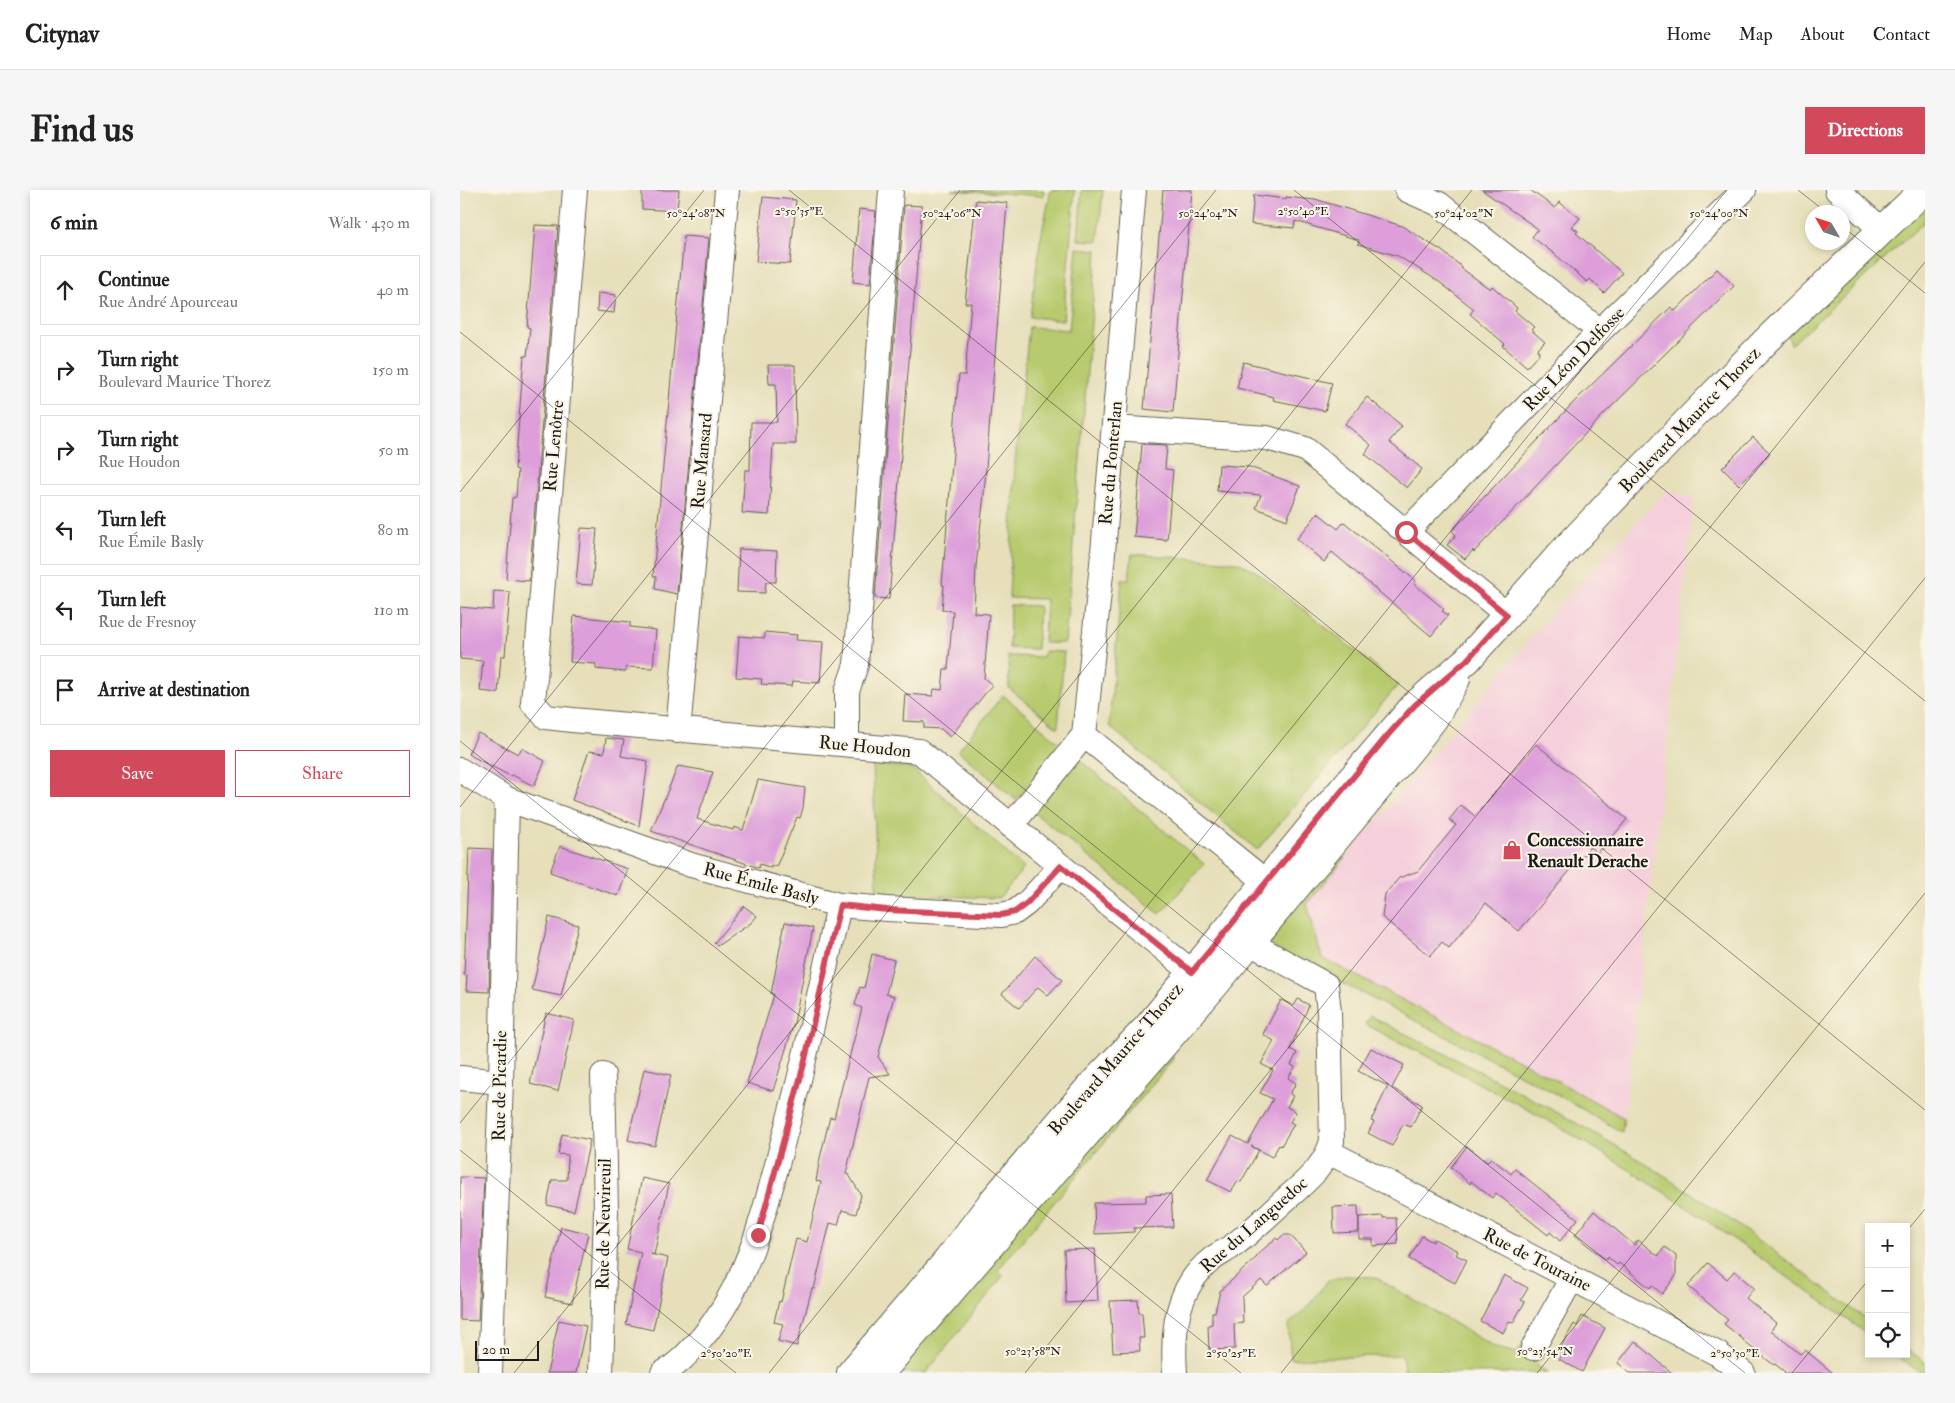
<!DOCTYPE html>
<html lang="en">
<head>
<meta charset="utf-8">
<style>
	body { margin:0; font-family:"IM FELL Double Pica",serif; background:#f6f6f6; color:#222 }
	.controls { position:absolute; right:15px; bottom:15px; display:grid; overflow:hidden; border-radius:0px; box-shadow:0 2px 8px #0003 }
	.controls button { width:45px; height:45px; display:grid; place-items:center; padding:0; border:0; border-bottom:1px solid #e0e0e0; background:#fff; color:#222; font:25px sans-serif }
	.compass { position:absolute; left:1345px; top:15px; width:45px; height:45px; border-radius:50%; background:#fff; box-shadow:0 2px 8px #0003; rotate:309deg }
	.scale { position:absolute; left:15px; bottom:12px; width:64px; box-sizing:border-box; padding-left:5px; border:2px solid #1c1c1c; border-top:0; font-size:14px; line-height:18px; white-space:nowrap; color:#1c1c1c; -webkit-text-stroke:4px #fcf5e5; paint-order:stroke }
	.stop { position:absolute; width:15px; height:15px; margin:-11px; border:4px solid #d1495b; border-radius:50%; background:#fff }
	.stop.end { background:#d1495b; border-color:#fff; box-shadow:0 1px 5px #0008 }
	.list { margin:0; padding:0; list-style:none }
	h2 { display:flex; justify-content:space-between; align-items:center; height:65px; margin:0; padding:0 20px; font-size:21px }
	h2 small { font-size:16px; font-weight:400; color:#767676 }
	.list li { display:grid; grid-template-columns:32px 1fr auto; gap:15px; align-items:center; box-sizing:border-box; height:70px; margin:0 10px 10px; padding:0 10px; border:1px solid #e0e0e0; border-radius:0px }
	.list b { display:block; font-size:19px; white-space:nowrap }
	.list p { margin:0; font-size:16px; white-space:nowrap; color:#767676 }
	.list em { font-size:16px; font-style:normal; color:#767676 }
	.actions { display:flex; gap:10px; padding:15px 20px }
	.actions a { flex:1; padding:11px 0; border:1px solid #d1495b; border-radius:0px; text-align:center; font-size:18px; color:#d1495b }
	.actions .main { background:#d1495b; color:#fff }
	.icon { flex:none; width:28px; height:28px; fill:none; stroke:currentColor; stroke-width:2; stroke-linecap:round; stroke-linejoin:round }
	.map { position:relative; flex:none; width:1465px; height:1183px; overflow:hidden; border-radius:0px }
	header { display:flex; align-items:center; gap:30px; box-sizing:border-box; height:70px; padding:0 25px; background:#fff; border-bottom:1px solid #e0e0e0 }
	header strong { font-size:24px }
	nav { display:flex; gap:28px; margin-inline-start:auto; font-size:18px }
	.intro { display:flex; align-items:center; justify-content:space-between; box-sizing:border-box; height:120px; padding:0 30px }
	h1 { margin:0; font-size:35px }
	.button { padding:12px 22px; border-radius:0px; background:#d1495b; color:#fff; font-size:18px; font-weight:700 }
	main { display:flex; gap:30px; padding:0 30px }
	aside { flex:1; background:#fff; border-radius:0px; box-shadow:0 2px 8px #0003 }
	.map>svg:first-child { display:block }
</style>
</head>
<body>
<header>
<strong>Citynav</strong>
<nav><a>Home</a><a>Map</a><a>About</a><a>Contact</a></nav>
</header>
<div class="intro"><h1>Find us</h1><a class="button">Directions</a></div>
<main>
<aside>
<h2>6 min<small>Walk · 430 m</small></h2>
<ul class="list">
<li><svg class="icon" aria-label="ahead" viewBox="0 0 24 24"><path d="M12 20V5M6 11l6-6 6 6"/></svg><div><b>Continue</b><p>Rue André Apourceau</p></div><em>40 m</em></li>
<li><svg class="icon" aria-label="right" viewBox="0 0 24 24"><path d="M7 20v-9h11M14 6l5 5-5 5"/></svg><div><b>Turn right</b><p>Boulevard Maurice Thorez</p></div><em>150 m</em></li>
<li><svg class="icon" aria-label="right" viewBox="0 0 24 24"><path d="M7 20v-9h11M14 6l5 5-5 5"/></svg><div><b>Turn right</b><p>Rue Houdon</p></div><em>50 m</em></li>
<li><svg class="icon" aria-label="left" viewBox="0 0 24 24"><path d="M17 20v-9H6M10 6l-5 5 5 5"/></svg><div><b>Turn left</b><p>Rue Émile Basly</p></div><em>80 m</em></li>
<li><svg class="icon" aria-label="left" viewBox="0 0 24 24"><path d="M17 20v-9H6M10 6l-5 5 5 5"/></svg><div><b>Turn left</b><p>Rue de Fresnoy</p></div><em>110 m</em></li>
<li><svg class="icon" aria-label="arrive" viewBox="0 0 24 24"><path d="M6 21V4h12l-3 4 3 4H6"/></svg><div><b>Arrive at destination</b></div></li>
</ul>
<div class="actions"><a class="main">Save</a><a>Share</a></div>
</aside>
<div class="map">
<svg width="1465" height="1183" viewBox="0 0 1465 1183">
	<rect width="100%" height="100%" fill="#fcf5e5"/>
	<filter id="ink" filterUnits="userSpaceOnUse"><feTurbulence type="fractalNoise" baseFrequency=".02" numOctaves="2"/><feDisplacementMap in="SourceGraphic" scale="10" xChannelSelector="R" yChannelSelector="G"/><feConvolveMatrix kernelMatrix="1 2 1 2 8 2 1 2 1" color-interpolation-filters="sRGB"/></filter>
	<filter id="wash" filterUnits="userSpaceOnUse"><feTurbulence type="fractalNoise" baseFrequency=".0096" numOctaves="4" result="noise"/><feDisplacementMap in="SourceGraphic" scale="20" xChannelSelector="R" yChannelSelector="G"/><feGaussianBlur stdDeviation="1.12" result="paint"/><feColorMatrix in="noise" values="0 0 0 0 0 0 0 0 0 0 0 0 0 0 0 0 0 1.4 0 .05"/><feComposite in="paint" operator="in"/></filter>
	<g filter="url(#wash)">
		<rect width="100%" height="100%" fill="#e6dfba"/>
		<path fill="#f5cfdb" d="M 1207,300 L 1234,309 L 1164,928 L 1087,885 L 862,768 L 847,714 L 1087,429 Z"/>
		<path fill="#b7ca6e" stroke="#6a7345" d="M 491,0 L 584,0 L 583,6 Z
			M 591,0 L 615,0 L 603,130 L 570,127 L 580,52 Z
			M 622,0 L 643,0 L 638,51 L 618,50 Z
			M 1465,17 L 1465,31 L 1331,155 L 1328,145 Z
			M 617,58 L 637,60 L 605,453 L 584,453 L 586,409 L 549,408 L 555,272 L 569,137 L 609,140 Z
			M 672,364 L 778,372 L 797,382 L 938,495 L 797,660 L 649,536 L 662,389 L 669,389 Z
			M 550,415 L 579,416 L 577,459 L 549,458 Z
			M 584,461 L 604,462 L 598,538 L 549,498 L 548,466 L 583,467 Z
			M 543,505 L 603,556 L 556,610 L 498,561 Z
			M 616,567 L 744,674 L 700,724 L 572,621 Z
			M 413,575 L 450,577 L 564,678 L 539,708 L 417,704 Z
			M 885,668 L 847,714 L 862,768 L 1087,885 L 1164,928 L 1162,942 L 1082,896 L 812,757 L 809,741 L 868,669 Z
			M 910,826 C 1021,882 1134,937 1237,1007 C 1296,1046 1352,1090 1409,1131 L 1409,1145 C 1321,1082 1233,1019 1141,962 C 1065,915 984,876 905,834 Z
			M 708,863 L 714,868 L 538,1080 L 543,1086 L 466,1183 L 431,1183 Z
			M 885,1086 L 915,1087 L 1036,1158 L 1057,1163 L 1065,1152 L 1084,1162 L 1075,1175 L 1089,1183 L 945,1183 L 942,1165 L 831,1169 L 828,1135 L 850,1115 L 868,1090 Z
			M 1446,1158 L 1465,1172 L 1465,1183 L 1461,1183 L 1435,1164 L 1446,1164 Z"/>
		<g id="blocks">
			<path fill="#dd9eda" d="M 182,0 L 219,0 L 217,21 L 182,19 Z
				M 703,0 L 732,0 L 713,222 L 684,219 Z
				M 1022,0 L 1070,0 L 1095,18 L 1099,12 L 1120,28 L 1112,37 L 1118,41 L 1116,43 L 1162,83 L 1144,103 L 1130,89 L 1127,92 L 1097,66 L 1072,47 L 1078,39 Z
				M 794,5 L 826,9 L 826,7 L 855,10 L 855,9 L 942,36 L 982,61 L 1002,77 L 1001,78 L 1030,99 L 1032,96 L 1057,118 L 1055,121 L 1074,137 L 1071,140 L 1085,152 L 1078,159 L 1079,164 L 1067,177 L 1043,156 L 1045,154 L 1010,124 L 1014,119 L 978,91 L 938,66 L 898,54 L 899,50 L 835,31 L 834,38 L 791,34 Z
				M 303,7 L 336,10 L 330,74 L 296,72 Z
				M 516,10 L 547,13 L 524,304 L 516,377 L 514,423 L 529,424 L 524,488 L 532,495 L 490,547 L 481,539 L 464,538 L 464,532 L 443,531 L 445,504 L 473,506 L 474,499 L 482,500 L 484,479 L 488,479 L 493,421 L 482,420 L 484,395 L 482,395 L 493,263 L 496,214 L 499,185 L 505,185 L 511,113 L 505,113 Z
				M 444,15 L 462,16 L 429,409 L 415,408 Z
				M 399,19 L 416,21 L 410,94 L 393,92 Z
				M 75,35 L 98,36 L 69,391 L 46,389 L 52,308 L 56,307 L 58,280 L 55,279 L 64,166 L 67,166 L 70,138 L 67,137 Z
				M 224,46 L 249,48 L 217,404 L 195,399 L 196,387 L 193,386 Z
				M 1257,79 L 1274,96 L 1142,226 L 1014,362 L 1013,360 L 1005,369 L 987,355 L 996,345 L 992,341 L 1114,212 L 1211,117 L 1215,121 Z
				M 138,103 L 156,105 L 154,123 L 137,121 Z
				M 783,172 L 872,193 L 865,221 L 813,210 L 814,207 L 777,198 Z
				M 308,175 L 335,175 L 336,254 L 313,254 L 309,325 L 282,323 L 285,280 L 290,280 L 291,232 L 317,232 L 316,194 L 309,194 Z
				M 907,207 L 942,236 L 929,252 L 962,279 L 947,298 L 905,264 L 911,255 L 885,234 Z
				M 1293,247 L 1310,263 L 1279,295 L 1262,278 Z
				M 682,254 L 707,255 L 705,279 L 713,280 L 707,350 L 674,347 Z
				M 759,275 L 790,277 L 840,296 L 827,330 L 796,318 L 801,305 L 757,301 Z
				M 858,323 L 878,339 L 884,332 L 956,391 L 954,394 L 984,419 L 982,421 L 988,425 L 971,446 L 872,362 L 864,372 L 837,349 Z
				M 121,338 L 137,339 L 132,395 L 116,394 Z
				M 279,359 L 317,361 L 316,392 L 306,392 L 305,403 L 277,402 Z
				M 34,401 L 50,402 L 45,466 L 41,466 L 38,503 L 20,501 L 23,471 L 0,469 L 0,417 L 33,420 Z
				M 114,426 L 170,432 L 170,437 L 196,440 L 193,478 L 166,477 L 166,482 L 136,479 L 136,474 L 110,472 Z
				M 305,442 L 337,445 L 336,450 L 363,452 L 360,493 L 333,491 L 332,496 L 316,495 L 301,494 L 302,489 L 276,487 L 279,446 L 305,448 Z
				M 18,543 L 58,564 L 62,558 L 85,571 L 74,596 L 52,585 L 50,586 L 8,564 Z
				M 146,548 L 164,550 L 161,566 L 188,571 L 179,636 L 112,610 L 129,561 L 144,563 Z
				M 1076,554 L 1167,629 L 1143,659 L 1141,658 L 1137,663 L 1130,657 L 1059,741 L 1026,713 L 989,758 L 982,752 L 970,766 L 922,727 L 925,704 L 939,688 L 958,681 L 996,635 L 989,630 L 1001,615 L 1015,626 Z
				M 218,576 L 253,582 L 237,629 L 273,640 L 274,637 L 283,640 L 298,590 L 345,598 L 343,618 L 340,628 L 337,627 L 316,677 L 311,675 L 311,678 L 300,674 L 299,678 L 191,641 Z
				M 100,656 L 168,679 L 158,706 L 90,682 Z
				M 9,658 L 32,659 L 29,802 L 6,801 L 7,785 L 4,785 Z
				M 284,716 L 297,726 L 291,733 L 257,756 L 254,753 Z
				M 89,727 L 118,735 L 101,806 L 72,800 Z
				M 325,732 L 353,738 L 334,833 L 313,901 L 287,893 L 314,804 L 311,804 Z
				M 412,764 L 434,770 L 426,804 L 434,806 L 418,867 L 430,884 L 409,887 L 386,984 L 389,985 L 401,1005 L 396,1024 L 382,1020 L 378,1035 L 370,1033 L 354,1099 L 352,1098 L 337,1156 L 318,1151 L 323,1134 L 314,1132 L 319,1111 L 321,1112 L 336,1049 L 347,1052 L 361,992 L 356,991 L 360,968 L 370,927 L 374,928 L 402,818 L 395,815 L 400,797 L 404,798 Z
				M 575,766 L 602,790 L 588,805 L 578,797 L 559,818 L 542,804 Z
				M 838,809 L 849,815 L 830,859 L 837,863 L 831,875 L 835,877 L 828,888 L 836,893 L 830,904 L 833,906 L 827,917 L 836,922 L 830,932 L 834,934 L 821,956 L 819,955 L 812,967 L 791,956 L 799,960 L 781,992 L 778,991 L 771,1002 L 747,990 L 772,946 L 788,954 L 813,909 L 800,903 L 813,880 L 801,874 L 814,851 L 803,844 L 821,810 L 834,816 Z
				M 86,823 L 114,830 L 98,901 L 70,894 Z
				M 911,858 L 944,875 L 932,898 L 962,915 L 951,937 L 943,934 L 932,956 L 908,943 L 914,932 L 911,931 L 928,896 L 898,881 Z
				M 184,879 L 211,885 L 195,956 L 168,950 Z
				M 102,944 L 130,950 L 114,1021 L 87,1015 L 92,990 L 107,990 L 108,965 L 98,964 Z
				M 1007,956 L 1027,972 L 1031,968 L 1051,984 L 1055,979 L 1118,1029 L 1100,1051 L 1090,1042 L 1088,1045 L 1036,1003 L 1032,1008 L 1011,991 L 1010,994 L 991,977 Z
				M 0,987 L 24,988 L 18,1131 L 0,1130 Z
				M 182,988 L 209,994 L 194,1065 L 191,1064 L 208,1068 L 193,1140 L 166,1134 L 181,1062 L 167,1059 Z
				M 711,1004 L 713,1037 L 674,1038 L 674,1042 L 635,1044 L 634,1013 L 686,1012 L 686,1005 Z
				M 898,1016 L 899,1042 L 874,1043 L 873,1017 Z
				M 1134,1021 L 1174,1055 L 1178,1050 L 1198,1066 L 1205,1057 L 1216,1066 L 1216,1086 L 1202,1104 L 1192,1095 L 1190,1098 L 1159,1073 L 1157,1075 L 1148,1067 L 1146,1070 L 1115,1045 Z
				M 923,1026 L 923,1028 L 936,1028 L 938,1054 L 913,1056 L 913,1049 L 899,1049 L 899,1027 Z
				M 101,1037 L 128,1043 L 112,1113 L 85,1107 Z
				M 823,1045 L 830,1045 L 846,1062 L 807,1096 L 801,1090 L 782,1107 L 783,1133 L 774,1134 L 775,1159 L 749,1160 L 748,1135 L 752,1134 L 752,1122 L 755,1122 L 760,1101 L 797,1067 L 796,1066 L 816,1048 L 818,1050 Z
				M 962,1046 L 973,1052 L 974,1049 L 998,1061 L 996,1065 L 1007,1070 L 995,1093 L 949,1069 Z
				M 635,1059 L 638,1111 L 606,1113 L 604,1060 Z
				M 1248,1073 L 1267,1089 L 1274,1081 L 1294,1098 L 1286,1108 L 1316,1133 L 1311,1140 L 1340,1164 L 1345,1160 L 1373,1183 L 1324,1183 L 1325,1182 L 1315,1174 L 1314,1175 L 1283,1151 L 1284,1150 L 1264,1134 L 1268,1130 L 1228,1096 Z
				M 1044,1085 L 1068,1098 L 1061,1110 L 1065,1112 L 1059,1122 L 1053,1133 L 1049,1131 L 1043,1143 L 1020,1131 Z
				M 678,1110 L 679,1123 L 682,1123 L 684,1148 L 679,1148 L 680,1161 L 653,1162 L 650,1111 Z
				M 1122,1126 L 1145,1138 L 1122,1182 L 1099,1169 L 1104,1158 L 1101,1157 L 1114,1134 L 1117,1136 Z
				M 99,1130 L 126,1136 L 116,1183 L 87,1183 Z
				M 1175,1151 L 1212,1183 L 1170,1183 L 1158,1173 Z"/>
		</g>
	</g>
	<g filter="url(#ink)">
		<use href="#blocks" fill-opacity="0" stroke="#636053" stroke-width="1"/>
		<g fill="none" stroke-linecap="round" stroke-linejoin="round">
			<defs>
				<path id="minor" d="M 115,0 L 73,513 L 86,527 L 112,530 L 459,561 L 747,794
					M 947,0 L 979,14 L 1140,141
					M 1377,0 L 1422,40
					M 654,238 L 807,248 L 845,259 L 1047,425
					M 946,342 L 1140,141 L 1284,0
					M 218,541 L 267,0
					M 624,545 L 821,704
					M 387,554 L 387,501 L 396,475 L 431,0
					M 0,580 L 47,609 L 231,675 L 379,715 L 427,719 L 541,725 L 555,722 L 567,713 L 601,676
					M 551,636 L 624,545 L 642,374 L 674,0
					M 0,888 L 41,892
					M 869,962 L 1258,1164 L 1283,1183
					M 1073,1158 L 1112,1088
					M 30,1183 L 41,892 L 47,609
					M 141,1183 L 146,1021 L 143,885
					M 203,1183 C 218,1175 230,1161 242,1148 C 293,1086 307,1011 327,936 C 347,863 363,789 379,715
					M 715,1183 C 712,1141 716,1097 752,1069 C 759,1064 767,1060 774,1055 C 795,1039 814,1019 834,1002 C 851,987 866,973 872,951 L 869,822 L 866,795 L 790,753"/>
				<path id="tertiary" d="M 391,1183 L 488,1070 L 533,1011 L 629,898 L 687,838 L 866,619 L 955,515 L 1007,470 L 1100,365 L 1221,238 L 1307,150 L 1464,0
					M 420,1183 L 752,798 L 826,709 L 952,557 L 974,528 L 996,489"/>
			</defs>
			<use href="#minor" stroke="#636053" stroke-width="26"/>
			<use href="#tertiary" stroke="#636053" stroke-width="30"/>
			<use href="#minor" stroke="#fff" stroke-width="24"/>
			<use href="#tertiary" stroke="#fff" stroke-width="28"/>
		</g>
	</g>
	<g fill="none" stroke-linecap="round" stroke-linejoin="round" filter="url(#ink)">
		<path stroke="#d1495b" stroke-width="6" d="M 298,1045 L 344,874 L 380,715 L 427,720 L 541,725 L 555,722 L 567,713 L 601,676 L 732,782 L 928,545 L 955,515 L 1007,470 L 1047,425 L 946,342"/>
	</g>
	<path fill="none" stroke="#1c1c1c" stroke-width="1" stroke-opacity="0.45" d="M 329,0 L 1465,920M 834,0 L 1465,511M 1338,0 L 1366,22M 1382,36 L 1465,103M 0,142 L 1285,1183M 0,302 L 244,0M 0,551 L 781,1183M 0,617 L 500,0M 0,933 L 756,0M 0,960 L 276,1183M 1446,1042 L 1465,1019M 54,1183 L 1012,0M 309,1183 L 1267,0M 565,1183 L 1465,72M 821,1183 L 1465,388M 1077,1183 L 1465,703M 1332,1183 L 1409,1089"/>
	<defs>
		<symbol id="shop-bare" viewBox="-9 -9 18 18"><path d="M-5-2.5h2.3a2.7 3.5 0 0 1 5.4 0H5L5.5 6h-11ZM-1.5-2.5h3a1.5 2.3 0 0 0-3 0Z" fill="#d1495b" stroke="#fcf5e5" stroke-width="2.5" paint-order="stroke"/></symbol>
	</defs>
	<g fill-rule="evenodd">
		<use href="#shop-bare" x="1038" y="646" width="28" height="28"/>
	</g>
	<g text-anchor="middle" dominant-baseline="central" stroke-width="4" stroke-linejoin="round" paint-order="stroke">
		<g font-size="18" fill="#1c1c1c" stroke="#fcf5e5">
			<text transform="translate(1114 169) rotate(-46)">Rue Léon Delfosse</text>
			<text transform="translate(1230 230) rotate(-46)">Boulevard Maurice Thorez</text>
			<text transform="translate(94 256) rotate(-85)">Rue Lenôtre</text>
			<text transform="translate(242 271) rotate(-85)">Rue Mansard</text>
			<text transform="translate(651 273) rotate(-85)">Rue du Ponterlan</text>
			<text transform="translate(405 557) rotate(6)">Rue Houdon</text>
			<text transform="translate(301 694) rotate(15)">Rue Émile Basly</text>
			<text transform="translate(656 869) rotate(-49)">Boulevard Maurice Thorez</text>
			<text transform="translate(40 896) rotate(-89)">Rue de Picardie</text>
			<text transform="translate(144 1034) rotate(-89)">Rue de Neuvireuil</text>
			<text transform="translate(794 1035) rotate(-41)">Rue du Languedoc</text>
			<text transform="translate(1077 1070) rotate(27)">Rue de Touraine</text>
		</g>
		<g font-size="18" font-weight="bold" fill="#1c1c1c" stroke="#fcf5e5" text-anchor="start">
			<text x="1067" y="650">Concessionnaire<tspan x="1067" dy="21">Renault Derache</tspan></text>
		</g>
	</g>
	<g font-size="12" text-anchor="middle" fill="#1c1c1c" stroke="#fcf5e5" stroke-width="4" stroke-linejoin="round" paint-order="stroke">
		<text x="339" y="25">2°50'35"E</text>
		<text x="843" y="25">2°50'40"E</text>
		<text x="236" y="27">50°24'08"N</text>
		<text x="492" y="27">50°24'06"N</text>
		<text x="748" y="27">50°24'04"N</text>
		<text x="1004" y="27">50°24'02"N</text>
		<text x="1259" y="27">50°24'00"N</text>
		<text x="573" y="1165">50°23'58"N</text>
		<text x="1085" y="1165">50°23'54"N</text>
		<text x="266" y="1167">2°50'20"E</text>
		<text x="771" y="1167">2°50'25"E</text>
		<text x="1275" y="1167">2°50'30"E</text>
	</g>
</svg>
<div class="controls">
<button>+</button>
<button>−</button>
<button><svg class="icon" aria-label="locate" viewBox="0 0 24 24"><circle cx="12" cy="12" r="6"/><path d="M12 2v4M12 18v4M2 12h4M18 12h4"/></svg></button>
</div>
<svg class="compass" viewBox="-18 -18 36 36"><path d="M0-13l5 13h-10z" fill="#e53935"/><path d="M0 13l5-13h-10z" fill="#767676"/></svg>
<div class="scale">20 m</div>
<div class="stop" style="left:946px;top:342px"></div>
<div class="stop end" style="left:298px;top:1045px"></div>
</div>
</main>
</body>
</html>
